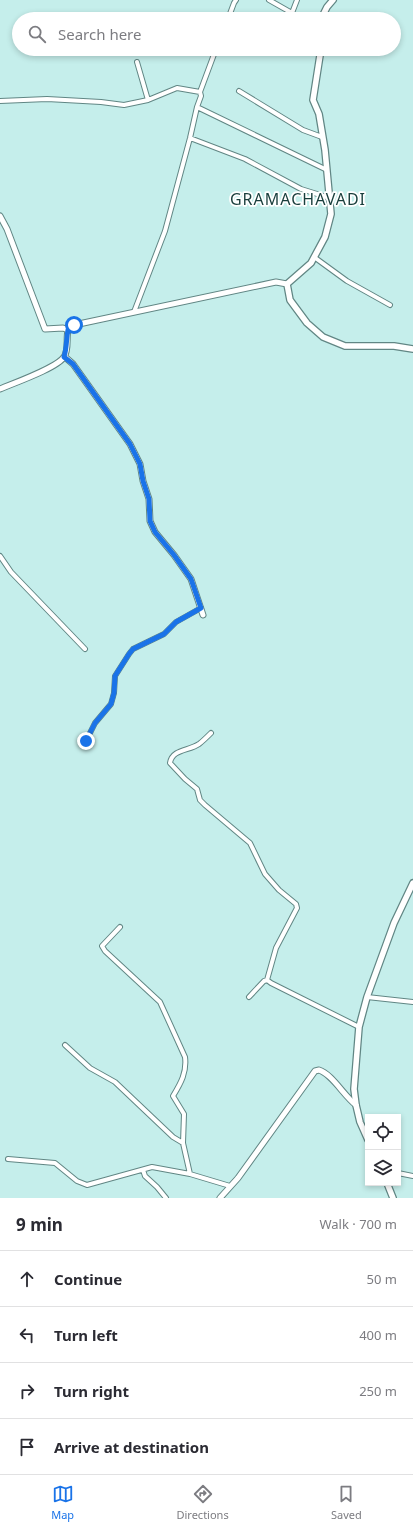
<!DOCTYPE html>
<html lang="en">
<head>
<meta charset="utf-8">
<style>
	body { margin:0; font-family:"Noto Sans",sans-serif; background:#f7f7f7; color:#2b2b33 }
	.controls { position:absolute; right:12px; bottom:12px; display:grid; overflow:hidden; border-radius:0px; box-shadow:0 2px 6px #0003 }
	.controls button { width:36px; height:36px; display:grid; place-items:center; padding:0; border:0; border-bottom:1px solid #e1e1e2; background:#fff; color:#2b2b33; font:20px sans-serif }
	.stop { position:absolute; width:12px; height:12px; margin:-9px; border:3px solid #1a73e8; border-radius:50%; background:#fff }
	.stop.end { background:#1a73e8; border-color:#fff; box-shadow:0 1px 4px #0008 }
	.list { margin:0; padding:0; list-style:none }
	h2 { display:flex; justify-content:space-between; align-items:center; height:52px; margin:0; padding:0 16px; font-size:17px }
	h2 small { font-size:13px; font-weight:400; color:#7c7c81 }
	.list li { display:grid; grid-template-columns:26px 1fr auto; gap:12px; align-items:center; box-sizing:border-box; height:56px; padding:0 16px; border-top:1px solid #e1e1e2 }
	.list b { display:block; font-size:15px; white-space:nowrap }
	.list em { font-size:13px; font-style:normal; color:#7c7c81 }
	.icon { flex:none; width:22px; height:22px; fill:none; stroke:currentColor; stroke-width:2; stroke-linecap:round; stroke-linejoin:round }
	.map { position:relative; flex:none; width:413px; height:1198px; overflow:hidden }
	.search { position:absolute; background:#fff; box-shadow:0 2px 6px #0003; left:12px; right:12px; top:12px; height:44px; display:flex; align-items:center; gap:10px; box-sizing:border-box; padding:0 14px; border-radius:22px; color:#7c7c81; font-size:15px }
	.sheet { height:276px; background:#fff }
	nav { display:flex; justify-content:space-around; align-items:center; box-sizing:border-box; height:56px; border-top:1px solid #e1e1e2; background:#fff; font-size:11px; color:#7c7c81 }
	nav a { display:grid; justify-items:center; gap:2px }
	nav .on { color:#1a73e8 }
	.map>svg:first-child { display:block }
</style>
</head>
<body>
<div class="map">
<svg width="413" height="1198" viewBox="0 0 413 1198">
	<rect width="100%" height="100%" fill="#c5eeeb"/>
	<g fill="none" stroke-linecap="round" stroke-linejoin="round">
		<defs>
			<path id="minor" d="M 269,0 L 292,13
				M 297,0 L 292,13 L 300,19
				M 228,19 L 234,3 L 236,0
				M 137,62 L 148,100
				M 239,91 L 303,130 L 322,137
				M 0,101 L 47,99 L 101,102 L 124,105 L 148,100 L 177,88 L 200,92
				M 197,107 L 327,170
				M 190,138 L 245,159 L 301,189 L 330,198
				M 314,257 L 347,281 L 390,305
				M 134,312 L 165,231 L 190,138 L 197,107 L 201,96 L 200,92 L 216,49
				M 0,556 L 11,572 L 85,649
				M 211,733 C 207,737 203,741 199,744 C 189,751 172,749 170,763 L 185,779 L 197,789 L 200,800 L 205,805 L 250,843 L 265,874 L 279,890 L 296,904 L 297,908 L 276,948 L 267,980 L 264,981 L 249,997
				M 86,741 L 95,723 L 111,704 L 114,693 L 115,676 L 129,654 L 133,649 L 164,634 L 176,622 L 201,608
				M 120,927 L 102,946 L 105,951 L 160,1002 L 185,1057 C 187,1072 181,1083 173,1096 L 184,1114 L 183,1143 L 190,1174
				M 267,980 L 271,983 L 359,1027
				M 367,997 L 413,1002
				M 65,1045 L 90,1068 L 115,1082 L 173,1137 L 183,1143
				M 8,1159 L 55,1163 L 77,1181 L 87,1185 L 152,1167 L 190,1174 L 230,1186
				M 143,1170 L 145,1176 L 157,1187 L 166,1198
				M 398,1173 L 413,1176"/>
			<path id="tertiary" d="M 0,216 L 7,229 L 45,329 L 63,328 L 68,330
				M 65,357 L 73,364 L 130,444 L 140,464 L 143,481 L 149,499 L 150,521 L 155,532 L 174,555 L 191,579 L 203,615
				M 0,389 C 14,383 57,368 64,357 C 69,350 66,338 68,330 L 74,325 L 276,282 L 287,284
				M 220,1198 L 238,1178 L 315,1071 L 319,1070 C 332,1074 344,1096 356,1105"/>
			<path id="secondary" d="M 321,19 L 327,7 L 333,0
				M 321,49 L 313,100 L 319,114 L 325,150 L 331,214 L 325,237 L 311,263 L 287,284 L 290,300 L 307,323 L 323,337 L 345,346 L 394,346 L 413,349
				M 368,1140 L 360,1122 L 356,1105 L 354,1089 L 359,1027 L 367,997 L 394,923 L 413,883
				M 387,1183 L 393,1198"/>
		</defs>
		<use href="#minor" stroke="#618684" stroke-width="6"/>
		<use href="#tertiary" stroke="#618684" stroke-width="7"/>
		<use href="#secondary" stroke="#618684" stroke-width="8"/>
		<use href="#minor" stroke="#fff" stroke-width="4"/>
		<use href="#tertiary" stroke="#fff" stroke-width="5"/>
		<use href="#secondary" stroke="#fff" stroke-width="5.5"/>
	</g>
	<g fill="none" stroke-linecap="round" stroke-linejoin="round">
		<path stroke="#1a73e8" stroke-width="5" d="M 74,325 L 68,330 C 66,339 67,347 64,357 L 73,364 L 130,444 L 140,464 L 143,481 L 149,499 L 150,521 L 155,532 L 174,555 L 191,579 L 201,608 L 176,622 L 164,634 L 133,649 L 129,654 L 115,676 L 114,693 L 111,704 L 95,723 L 86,741"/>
	</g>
	<g text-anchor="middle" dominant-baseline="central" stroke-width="3.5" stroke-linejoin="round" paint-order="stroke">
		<g font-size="16" letter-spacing="1" fill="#193e3c" stroke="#fff">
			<text x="298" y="199">GRAMACHAVADI</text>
		</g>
	</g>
</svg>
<div class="controls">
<button><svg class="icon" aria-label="locate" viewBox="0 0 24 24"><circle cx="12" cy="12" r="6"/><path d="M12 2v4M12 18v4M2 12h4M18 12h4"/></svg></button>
<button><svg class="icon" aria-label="layers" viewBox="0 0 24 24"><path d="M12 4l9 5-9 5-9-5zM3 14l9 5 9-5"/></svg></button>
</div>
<div class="stop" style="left:74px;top:325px"></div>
<div class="stop end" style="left:86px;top:741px"></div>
<div class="search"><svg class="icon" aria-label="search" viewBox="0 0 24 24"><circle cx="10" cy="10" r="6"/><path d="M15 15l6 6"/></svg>Search here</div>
</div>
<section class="sheet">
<h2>9 min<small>Walk · 700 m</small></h2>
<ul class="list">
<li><svg class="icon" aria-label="ahead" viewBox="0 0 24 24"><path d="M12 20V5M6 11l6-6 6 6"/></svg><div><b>Continue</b></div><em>50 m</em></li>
<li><svg class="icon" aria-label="left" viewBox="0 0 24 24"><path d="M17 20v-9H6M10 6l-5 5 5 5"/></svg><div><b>Turn left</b></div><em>400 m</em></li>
<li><svg class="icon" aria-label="right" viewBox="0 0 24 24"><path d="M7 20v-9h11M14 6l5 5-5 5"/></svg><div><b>Turn right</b></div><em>250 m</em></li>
<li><svg class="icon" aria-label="arrive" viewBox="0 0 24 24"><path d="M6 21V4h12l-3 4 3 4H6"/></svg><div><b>Arrive at destination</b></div></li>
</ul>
</section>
<nav>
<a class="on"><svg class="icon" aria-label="map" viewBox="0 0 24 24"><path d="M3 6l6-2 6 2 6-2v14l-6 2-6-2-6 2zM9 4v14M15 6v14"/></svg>Map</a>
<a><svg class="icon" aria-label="directions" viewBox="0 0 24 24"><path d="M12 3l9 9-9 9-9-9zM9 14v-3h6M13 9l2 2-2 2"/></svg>Directions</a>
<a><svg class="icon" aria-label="saved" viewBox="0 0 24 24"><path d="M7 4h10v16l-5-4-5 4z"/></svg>Saved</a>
</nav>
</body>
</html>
